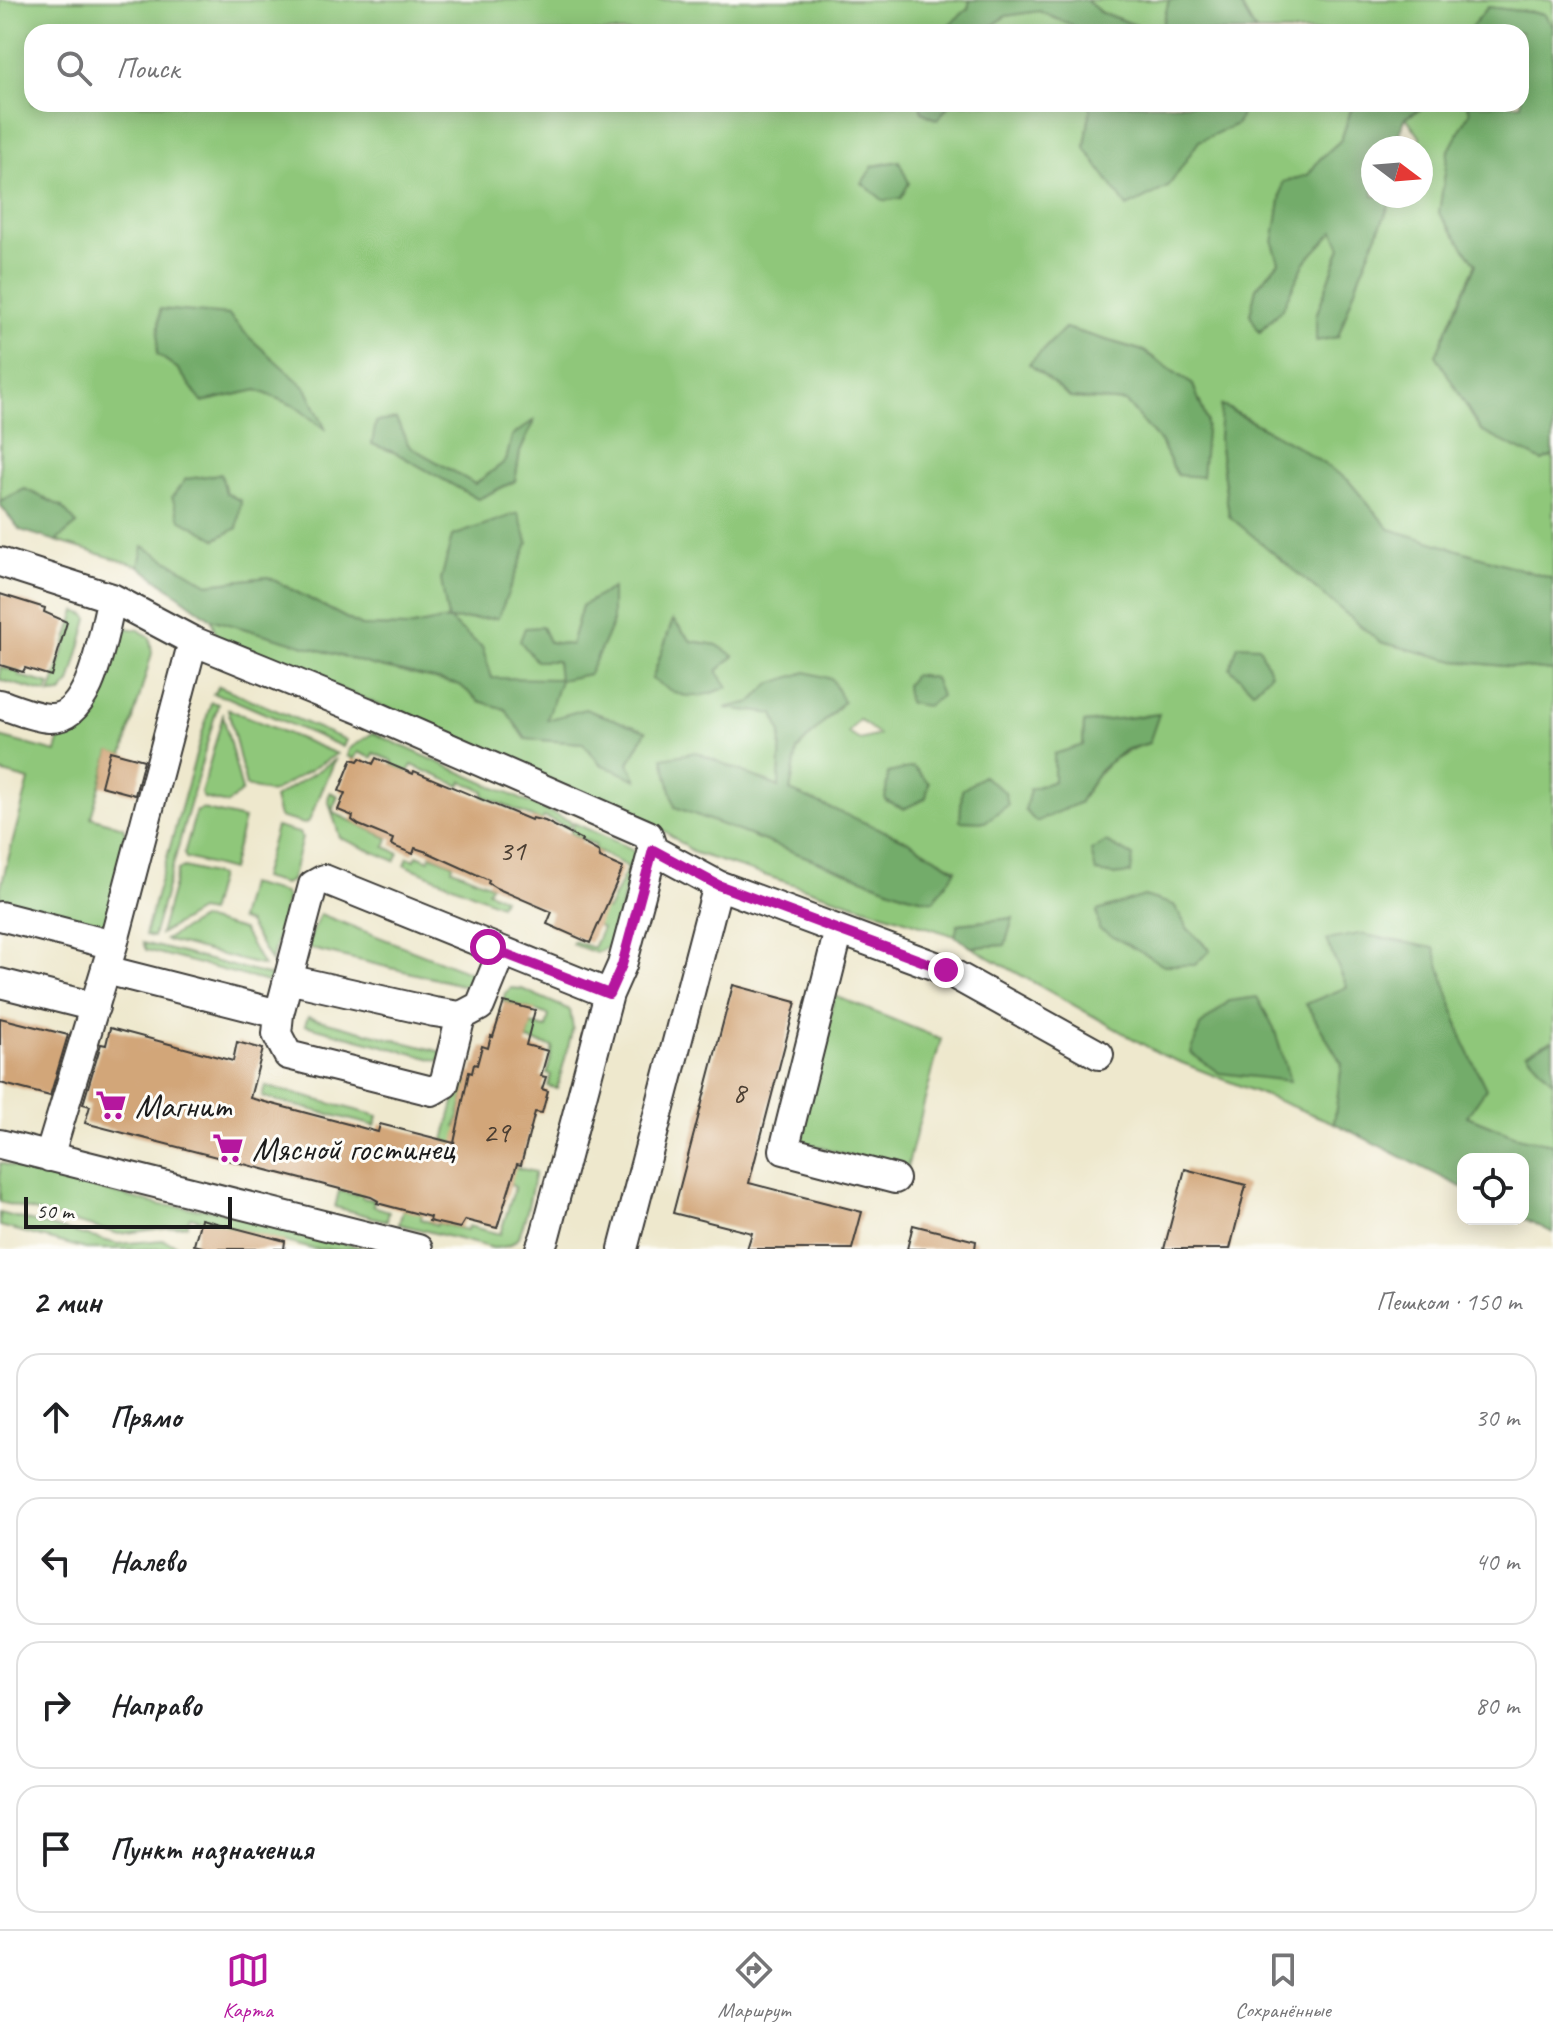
<!DOCTYPE html>
<html lang="ru">
<head>
<meta charset="utf-8">
<style>
	body { margin:0; font-family:Caveat,sans-serif; background:#f2f2f2; color:#202124 }
	.controls { position:absolute; right:24px; bottom:24px; display:grid; overflow:hidden; border-radius:16px; box-shadow:0 4px 20px #0003 }
	.controls button { width:72px; height:72px; display:grid; place-items:center; padding:0; border:0; border-bottom:2px solid #e0e0e0; background:#fff; color:#202124; font:40px sans-serif }
	.compass { position:absolute; left:1361px; top:136px; width:72px; height:72px; border-radius:50%; background:#fff; box-shadow:0 4px 20px #0003; rotate:106deg }
	.scale { position:absolute; left:24px; bottom:20px; width:208px; box-sizing:border-box; padding-left:8px; border:4px solid #1c1c1c; border-top:0; font-size:22px; line-height:28px; white-space:nowrap; color:#1c1c1c; -webkit-text-stroke:6px #fdfcf7; paint-order:stroke }
	.stop { position:absolute; width:24px; height:24px; margin:-18px; border:6px solid #b5179e; border-radius:50%; background:#fff }
	.stop.end { background:#b5179e; border-color:#fff; box-shadow:0 2px 8px #0008 }
	.list { margin:0; padding:0; list-style:none }
	h2 { display:flex; justify-content:space-between; align-items:center; height:104px; margin:0; padding:0 32px; font-size:34px }
	h2 small { font-size:26px; font-weight:400; color:#757577 }
	.list li { display:grid; grid-template-columns:52px 1fr auto; gap:24px; align-items:center; box-sizing:border-box; height:128px; margin:0 16px 16px; padding:0 16px; border:2px solid #e0e0e0; border-radius:24px }
	.list b { display:block; font-size:30px; white-space:nowrap }
	.list em { font-size:26px; font-style:normal; color:#757577 }
	.icon { flex:none; width:44px; height:44px; fill:none; stroke:currentColor; stroke-width:2; stroke-linecap:round; stroke-linejoin:round }
	.map { position:relative; flex:none; width:1553px; height:1249px; overflow:hidden }
	.search { position:absolute; background:#fff; box-shadow:0 4px 20px #0003; left:24px; right:24px; top:24px; height:88px; display:flex; align-items:center; gap:20px; box-sizing:border-box; padding:0 28px; border-radius:24px; color:#757577; font-size:30px }
	.sheet { height:680px; background:#fff }
	nav { display:flex; justify-content:space-around; align-items:center; box-sizing:border-box; height:112px; border-top:2px solid #e0e0e0; background:#fff; font-size:22px; color:#757577 }
	nav a { display:grid; justify-items:center; gap:4px }
	nav .on { color:#b5179e }
	.map>svg:first-child { display:block }
</style>
</head>
<body>
<div class="map">
<svg width="1553" height="1249" viewBox="0 0 1553 1249">
	<rect width="100%" height="100%" fill="#fdfcf7"/>
	<filter id="ink" filterUnits="userSpaceOnUse"><feTurbulence type="fractalNoise" baseFrequency=".0125" numOctaves="2"/><feDisplacementMap in="SourceGraphic" scale="16" xChannelSelector="R" yChannelSelector="G"/><feConvolveMatrix kernelMatrix="1 2 1 2 8 2 1 2 1" color-interpolation-filters="sRGB"/></filter>
	<filter id="wash" filterUnits="userSpaceOnUse"><feTurbulence type="fractalNoise" baseFrequency=".006" numOctaves="4" result="noise"/><feDisplacementMap in="SourceGraphic" scale="32" xChannelSelector="R" yChannelSelector="G"/><feGaussianBlur stdDeviation="1.8" result="paint"/><feColorMatrix in="noise" values="0 0 0 0 0 0 0 0 0 0 0 0 0 0 0 0 0 1.4 0 .05"/><feComposite in="paint" operator="in"/></filter>
	<g filter="url(#wash)">
		<rect width="100%" height="100%" fill="#eee8cd"/>
		<path fill="#8fc77a" stroke="#56724b" stroke-width="2" fill-rule="evenodd" d="M 0,0 L 970,0 L 968,9 L 940,32 L 32,32 L 32,104 L 920,104 L 922,112 L 937,119 L 950,104 L 1091,104 L 1085,148 L 1168,187 L 1199,141 L 1236,124 L 1246,104 L 1358,104 L 1351,110 L 1341,140 L 1320,159 L 1308,175 L 1279,262 L 1263,281 L 1250,314 L 1260,332 L 1282,309 L 1305,262 L 1334,230 L 1341,247 L 1316,316 L 1338,337 L 1359,277 L 1393,196 L 1421,196 L 1420,137 L 1406,117 L 1430,104 L 1468,104 L 1470,112 L 1448,152 L 1439,213 L 1476,264 L 1436,355 L 1542,461 L 1553,456 L 1553,579 L 1389,529 L 1348,480 L 1295,445 L 1222,405 L 1219,439 L 1229,516 L 1455,661 L 1553,671 L 1553,1040 L 1527,1053 L 1553,1082 L 1553,1144 L 1521,1138 L 1467,1116 L 1485,1089 L 1464,1043 L 1348,987 L 1306,1004 L 1342,1064 L 1334,1123 L 1162,1055 L 971,947 L 1005,945 L 1013,918 L 959,924 L 955,936 L 695,853 L 666,832 L 398,713 L 217,637 L 211,619 L 372,665 L 460,685 L 479,701 L 505,709 L 526,739 L 583,743 L 600,764 L 629,763 L 646,731 L 547,721 L 492,678 L 482,647 L 448,620 L 408,627 L 361,626 L 268,577 L 208,584 L 144,547 L 139,566 L 56,541 L 77,524 L 25,489 L 0,501 ZM 229,315 L 325,428 L 295,406 L 257,390 L 202,402 L 178,369 L 157,354 ZM 1065,328 L 1144,351 L 1193,385 L 1207,421 L 1177,475 L 1162,444 L 1126,402 L 1071,398 ZM 396,419 L 409,446 L 475,484 L 506,461 L 512,436 L 534,422 L 520,452 L 515,481 L 478,499 L 396,453 L 373,444 ZM 221,475 L 226,493 L 241,501 L 237,528 L 216,539 ZM 612,589 L 560,679 L 557,661 L 542,627 L 549,642 L 571,645 L 582,606 ZM 673,621 L 691,641 L 717,645 L 733,656 L 717,671 L 727,687 L 652,679 ZM 752,702 L 843,702 L 797,750 L 790,792 L 908,841 L 956,869 L 933,901 L 904,894 L 675,807 L 696,753 L 779,787 L 781,734 L 774,713 L 728,708 ZM 859,719 L 879,735 L 860,740 L 848,733 ZM 1107,721 L 1149,743 C 1109,755 1101,769 1079,803 L 1030,789 L 1054,782 L 1083,745 L 1084,723 ZM 1144,896 L 1174,905 L 1188,929 L 1210,950 Z
			M 1086,0 L 1169,0 L 1161,32 L 1154,32 L 1100,12 Z
			M 1241,0 L 1553,0 L 1553,27 L 1544,14 L 1488,7 L 1467,32 L 1256,32 L 1239,2 Z
			M 1039,11 L 1087,32 L 984,32 L 1006,16 Z
			M 76,611 L 86,615 L 88,619 L 70,683 L 61,693 L 50,694 Z
			M 126,628 L 139,630 L 150,638 L 152,653 L 123,755 L 110,752 L 91,817 L 123,827 L 130,846 L 105,928 L 101,930 L 5,906 L 0,900 L 0,890 L 29,780 L 0,772 L 0,737 L 56,752 L 63,725 C 70,722 79,718 85,713 C 110,693 101,642 126,628 Z
			M 0,667 L 19,672 L 19,676 L 50,684 L 47,693 L 0,680 Z
			M 219,686 L 346,740 L 343,747 L 229,698 L 213,694 Z
			M 211,702 L 218,704 L 153,937 L 145,935 Z
			M 228,709 L 337,754 L 271,793 L 246,786 Z
			M 223,715 L 242,791 L 227,804 L 204,798 L 201,794 Z
			M 373,733 L 572,822 L 569,828 L 544,817 L 541,821 L 483,796 L 484,791 L 462,781 L 460,786 L 412,765 L 408,772 L 392,765 L 393,761 L 374,753 L 372,758 L 358,752 L 354,759 L 347,756 L 349,749 Z
			M 335,760 L 309,821 L 304,824 L 279,817 L 274,798 Z
			M 330,792 L 338,796 L 333,808 L 334,813 L 388,838 L 385,847 L 399,853 L 395,861 L 340,838 L 328,799 Z
			M 202,809 L 244,819 L 231,870 L 186,858 L 184,854 L 196,812 Z
			M 574,823 L 630,848 L 635,853 L 613,939 L 608,947 L 596,953 L 572,944 L 574,941 L 593,948 L 602,928 L 596,925 L 603,908 L 608,910 L 628,867 L 594,849 L 595,845 L 570,833 Z
			M 276,827 L 299,833 L 302,838 L 291,881 L 284,884 L 262,878 Z
			M 417,855 L 429,860 L 431,855 L 453,864 L 452,869 L 491,885 L 488,891 L 503,898 L 500,905 L 405,865 L 408,857 L 415,860 Z
			M 184,867 L 219,876 L 209,913 L 199,911 L 160,934 L 178,870 Z
			M 248,884 L 284,893 L 287,898 L 271,962 L 248,923 L 239,920 Z
			M 320,914 L 474,974 L 470,987 L 312,949 L 307,945 Z
			M 201,919 L 243,930 L 263,966 L 165,940 Z
			M 143,943 L 275,977 L 267,982 L 146,950 Z
			M 511,988 L 522,989 L 570,1010 L 573,1028 L 557,1089 L 548,1086 L 551,1075 L 547,1073 L 553,1047 L 527,1040 L 531,1024 L 546,1028 L 549,1015 L 503,1001 L 505,993 Z
			M 835,996 L 941,1039 L 906,1172 L 796,1140 Z
			M 308,1017 L 442,1052 L 440,1061 L 305,1025 Z
			M 460,1080 L 468,1082 L 456,1127 L 462,1128 L 467,1148 L 444,1140 Z
			M 265,1086 L 378,1116 L 375,1126 L 262,1097 Z
			M 0,1163 L 160,1205 L 215,1210 L 367,1249 L 313,1249 L 190,1217 L 187,1225 L 119,1234 L 0,1202 Z
			M 514,1167 L 535,1172 C 531,1189 526,1227 516,1240 C 510,1247 501,1248 493,1248 L 399,1224 L 403,1209 L 422,1214 L 421,1219 L 437,1225 L 438,1223 L 467,1230 L 468,1226 L 500,1234 L 515,1187 L 510,1185 Z
			M 358,1190 L 363,1191 L 362,1198 L 374,1200 L 373,1206 L 389,1211 L 387,1221 L 335,1207 L 339,1191 L 356,1195 Z
			M 0,1213 L 118,1244 L 163,1240 L 175,1244 L 177,1249 L 86,1249 L 0,1226 Z"/>
		<path fill="#73ac6a" stroke="#486443" stroke-width="2" d="M 970,0 L 1086,0 L 1100,12 L 1154,32 L 1087,32 L 1039,11 L 1006,16 L 984,32 L 940,32 L 968,9 Z
			M 1169,0 L 1241,0 L 1239,3 L 1256,32 L 1161,32 Z
			M 1488,7 L 1544,14 L 1553,27 L 1553,456 L 1542,461 L 1481,431 L 1436,355 L 1476,264 L 1439,213 L 1448,152 L 1470,112 L 1468,104 L 1521,104 L 1521,32 L 1467,32 Z
			M 920,104 L 950,104 L 937,120 L 922,112 Z
			M 1091,104 L 1246,104 L 1237,124 L 1199,141 L 1168,187 L 1127,207 L 1085,148 Z
			M 1358,104 L 1430,104 L 1406,117 L 1393,148 L 1373,148 L 1373,196 L 1393,196 L 1359,277 L 1338,337 L 1316,341 L 1316,316 L 1341,247 L 1334,231 L 1305,262 L 1282,309 L 1259,332 L 1250,314 L 1256,288 L 1279,262 L 1273,243 L 1283,182 L 1308,175 L 1320,159 L 1341,140 L 1351,110 Z
			M 899,161 L 909,183 L 901,198 L 884,201 L 862,183 L 873,166 Z
			M 160,309 L 229,315 L 250,338 L 306,388 L 326,430 L 295,406 L 257,390 L 202,402 L 178,369 L 157,354 Z
			M 1065,328 L 1143,351 L 1193,385 L 1207,421 L 1202,477 L 1177,475 L 1162,444 L 1126,402 L 1071,398 L 1029,364 Z
			M 1221,405 L 1295,445 L 1348,480 L 1389,529 L 1553,579 L 1553,671 L 1455,661 L 1380,642 L 1229,516 L 1219,439 Z
			M 396,419 L 409,446 L 475,484 L 506,461 L 512,436 L 534,420 L 520,452 L 515,481 L 478,499 L 396,453 L 372,444 L 376,422 Z
			M 221,474 L 226,493 L 241,501 L 237,528 L 216,539 L 180,519 L 172,497 L 186,479 Z
			M 25,489 L 61,506 L 77,524 L 56,541 L 20,530 L 0,505 L 0,501 Z
			M 518,513 L 528,543 L 498,618 L 449,620 L 482,647 L 492,678 L 559,679 L 557,661 L 536,661 L 520,641 L 525,628 L 542,627 L 549,642 L 571,645 L 582,606 L 612,588 L 612,625 L 589,674 L 560,680 L 547,720 L 585,709 L 646,731 L 629,763 L 637,780 L 600,764 L 583,743 L 526,739 L 505,709 L 479,701 L 460,685 L 372,665 L 211,619 L 139,566 L 143,546 L 208,584 L 268,577 L 361,626 L 408,627 L 448,619 L 441,580 L 452,536 Z
			M 673,620 L 691,641 L 717,645 L 734,656 L 717,671 L 728,687 C 692,701 683,700 652,679 Z
			M 1238,645 L 1259,646 L 1271,673 L 1253,691 L 1230,668 Z
			M 806,672 L 832,679 L 843,702 L 797,750 L 790,791 L 908,841 L 956,870 L 933,901 L 904,894 L 675,807 L 663,758 L 696,752 L 779,787 L 781,734 L 774,714 L 725,708 L 752,702 L 769,684 Z
			M 914,675 L 934,678 L 941,696 L 927,706 L 908,703 L 906,685 Z
			M 1159,714 L 1149,743 L 1125,750 L 1100,770 L 1079,803 L 1036,822 L 1025,810 L 1030,789 L 1054,781 L 1054,754 L 1083,745 L 1084,723 Z
			M 913,767 L 929,783 L 926,798 L 904,809 L 885,800 L 888,773 Z
			M 983,776 L 1005,792 L 1008,805 L 985,822 L 960,821 L 962,790 Z
			M 1106,842 L 1133,856 L 1131,873 L 1114,875 L 1096,872 L 1091,851 Z
			M 1144,896 L 1174,905 L 1188,929 L 1210,950 L 1195,965 L 1164,965 L 1099,929 L 1097,911 Z
			M 1013,918 L 1005,945 L 971,947 L 955,936 L 958,924 Z
			M 1360,934 L 1434,948 L 1464,1043 L 1486,1089 L 1467,1116 L 1521,1138 L 1553,1144 L 1553,1233 L 1523,1218 L 1523,1159 L 1463,1159 L 1463,1188 L 1334,1123 L 1342,1064 L 1306,1004 L 1347,987 L 1326,940 Z
			M 1257,997 L 1274,1028 L 1290,1081 L 1219,1073 L 1191,1053 L 1200,1026 L 1229,1001 Z
			M 1553,1040 L 1553,1082 L 1527,1053 Z"/>
		<g id="blocks">
			<path fill="#d2a679" d="M 0,594 L 45,608 L 44,612 L 67,622 L 51,676 L 25,668 L 23,672 L 0,665 Z
				M 110,751 L 144,760 L 135,795 L 101,786 Z
				M 360,758 L 373,764 L 376,758 L 413,774 L 414,771 L 531,820 L 532,818 L 545,821 L 582,840 L 581,842 L 599,852 L 600,858 L 623,868 L 590,943 L 547,924 L 552,912 L 496,888 L 488,883 L 489,880 L 427,852 L 415,848 L 413,854 L 391,845 L 393,839 L 359,825 L 352,820 L 353,816 L 338,810 L 345,793 L 339,791 L 352,759 L 358,761 Z
				M 733,985 L 796,1002 L 749,1183 L 862,1212 L 852,1249 L 747,1249 L 752,1233 L 673,1213 Z
				M 504,1002 L 535,1010 L 526,1045 L 548,1051 L 541,1076 L 546,1077 L 542,1089 L 548,1091 L 542,1113 L 535,1112 L 521,1165 L 517,1164 L 497,1228 L 465,1220 L 460,1228 L 429,1221 L 430,1217 L 377,1203 L 378,1201 L 371,1197 L 85,1123 L 90,1106 L 83,1104 L 101,1044 L 106,1045 L 110,1028 L 233,1061 L 237,1042 L 263,1049 L 250,1098 L 378,1132 L 380,1124 L 454,1143 L 469,1072 L 472,1073 L 474,1064 L 477,1065 L 482,1046 L 488,1048 L 491,1036 L 493,1037 Z
				M 0,1018 L 68,1035 L 50,1096 L 0,1083 Z
				M 1185,1169 L 1246,1185 L 1230,1249 L 1164,1249 Z
				M 201,1219 L 285,1241 L 284,1249 L 211,1249 L 194,1245 Z
				M 913,1225 L 976,1241 L 975,1249 L 907,1249 Z"/>
		</g>
	</g>
	<g filter="url(#ink)">
		<use href="#blocks" fill-opacity="0" stroke="#3c3b37" stroke-width="2"/>
		<g fill="none" stroke-linecap="round" stroke-linejoin="round">
			<defs>
				<path id="minor" d="M 0,562 L 112,598 L 193,641 L 367,712 L 648,835 L 653,850 L 622,965 L 609,994 L 545,1236 L 540,1249
					M 0,704 C 15,709 33,717 49,718 C 93,720 103,630 112,598
					M 718,885 L 946,970 L 1099,1055
					M 0,916 L 113,945
					M 839,930 L 784,1150 L 895,1179
					M 106,970 L 279,1014 L 277,1034 L 288,1055 L 432,1091 L 444,1084 L 461,1016 L 480,1006 L 502,952
					M 288,979 L 434,1012 L 461,1016
					M 0,983 L 95,1007
					M 279,1014 L 313,885 L 324,879 L 609,994
					M 0,1144 L 418,1249
					M 49,1157 L 113,945 L 193,641
					M 623,1249 L 718,885 L 653,850"/>
			</defs>
			<use href="#minor" stroke="#3c3b37" stroke-width="32"/>
			<use href="#minor" stroke="#fff" stroke-width="28"/>
		</g>
	</g>
	<g fill="none" stroke-linecap="round" stroke-linejoin="round" filter="url(#ink)">
		<path stroke="#b5179e" stroke-width="10" d="M 488,947 L 609,994 L 622,965 L 653,850 L 718,885 L 946,970"/>
	</g>
	<defs>
		<symbol id="supermarket-bare" viewBox="-9 -9 18 18"><path d="M-6-5.5h2.5l.6 2H6L4.5 2H-2.5L-4.4-4H-6ZM-1.5 3.2a1.3 1.3 0 1 0 .1 0ZM3 3.2a1.3 1.3 0 1 0 .1 0Z" fill="#b5179e" stroke="#fdfcf7" stroke-width="2.5" paint-order="stroke"/></symbol>
	</defs>
	<g fill-rule="evenodd">
		<use href="#supermarket-bare" x="89" y="1083" width="44" height="44"/>
		<use href="#supermarket-bare" x="206" y="1126" width="44" height="44"/>
	</g>
	<g text-anchor="middle" dominant-baseline="central" stroke-width="6" stroke-linejoin="round" paint-order="stroke">
		<g font-size="30" fill="#4a3e33">
			<text x="512" y="850">31</text>
			<text x="739" y="1092">8</text>
			<text x="496" y="1132">29</text>
		</g>
		<g font-size="34" fill="#1c1c1c" stroke="#fdfcf7" text-anchor="start">
			<text x="135" y="1105">Магнит</text>
			<text x="252" y="1148">Мясной гостинец</text>
		</g>
	</g>
</svg>
<div class="controls">
<button><svg class="icon" aria-label="locate" viewBox="0 0 24 24"><circle cx="12" cy="12" r="6"/><path d="M12 2v4M12 18v4M2 12h4M18 12h4"/></svg></button>
</div>
<svg class="compass" viewBox="-18 -18 36 36"><path d="M0-13l5 13h-10z" fill="#e53935"/><path d="M0 13l5-13h-10z" fill="#757577"/></svg>
<div class="scale">50 m</div>
<div class="stop" style="left:488px;top:947px"></div>
<div class="stop end" style="left:946px;top:970px"></div>
<div class="search"><svg class="icon" aria-label="search" viewBox="0 0 24 24"><circle cx="10" cy="10" r="6"/><path d="M15 15l6 6"/></svg>Поиск</div>
</div>
<section class="sheet">
<h2>2 мин<small>Пешком · 150 m</small></h2>
<ul class="list">
<li><svg class="icon" aria-label="ahead" viewBox="0 0 24 24"><path d="M12 20V5M6 11l6-6 6 6"/></svg><div><b>Прямо</b></div><em>30 m</em></li>
<li><svg class="icon" aria-label="left" viewBox="0 0 24 24"><path d="M17 20v-9H6M10 6l-5 5 5 5"/></svg><div><b>Налево</b></div><em>40 m</em></li>
<li><svg class="icon" aria-label="right" viewBox="0 0 24 24"><path d="M7 20v-9h11M14 6l5 5-5 5"/></svg><div><b>Направо</b></div><em>80 m</em></li>
<li><svg class="icon" aria-label="arrive" viewBox="0 0 24 24"><path d="M6 21V4h12l-3 4 3 4H6"/></svg><div><b>Пункт назначения</b></div></li>
</ul>
</section>
<nav>
<a class="on"><svg class="icon" aria-label="map" viewBox="0 0 24 24"><path d="M3 6l6-2 6 2 6-2v14l-6 2-6-2-6 2zM9 4v14M15 6v14"/></svg>Карта</a>
<a><svg class="icon" aria-label="directions" viewBox="0 0 24 24"><path d="M12 3l9 9-9 9-9-9zM9 14v-3h6M13 9l2 2-2 2"/></svg>Маршрут</a>
<a><svg class="icon" aria-label="saved" viewBox="0 0 24 24"><path d="M7 4h10v16l-5-4-5 4z"/></svg>Сохранённые</a>
</nav>
</body>
</html>
